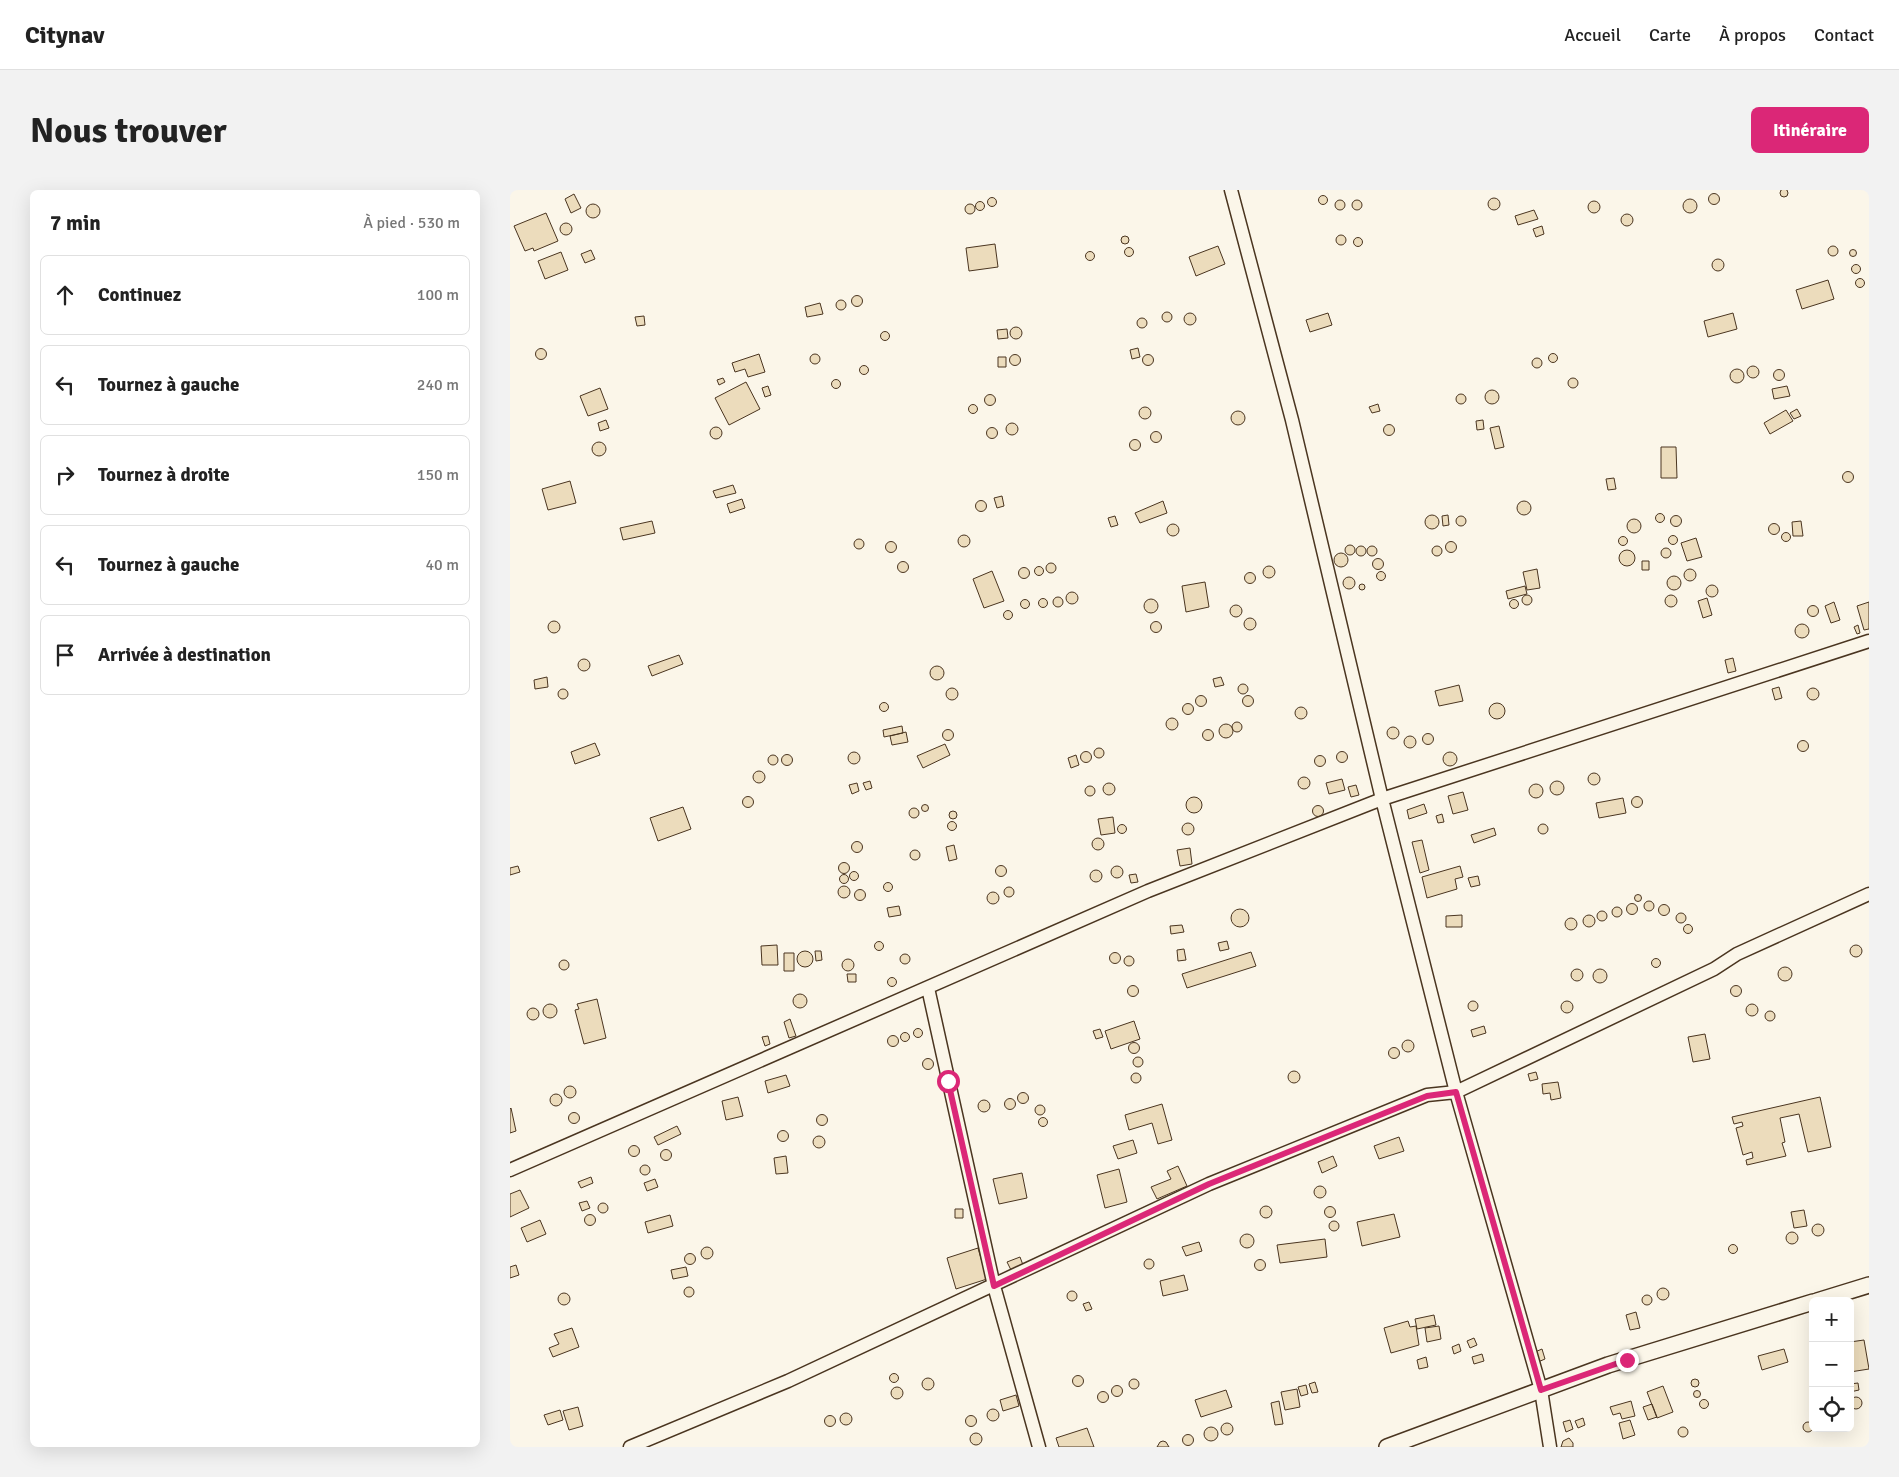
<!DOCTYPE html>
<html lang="fr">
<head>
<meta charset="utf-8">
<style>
	body { margin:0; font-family:Signika,sans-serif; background:#f2f2f2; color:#222 }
	.controls { position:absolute; right:15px; bottom:15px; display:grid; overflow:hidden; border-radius:8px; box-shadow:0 5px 20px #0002 }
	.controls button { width:45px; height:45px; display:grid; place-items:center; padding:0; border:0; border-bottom:1px solid #e0e0e0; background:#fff; color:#222; font:25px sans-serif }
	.stop { position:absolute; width:15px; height:15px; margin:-11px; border:4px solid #db2777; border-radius:50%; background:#fff }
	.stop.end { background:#db2777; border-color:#fff; box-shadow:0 1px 5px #0008 }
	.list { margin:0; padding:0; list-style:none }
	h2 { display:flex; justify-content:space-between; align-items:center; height:65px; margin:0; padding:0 20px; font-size:21px }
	h2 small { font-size:16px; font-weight:400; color:#767676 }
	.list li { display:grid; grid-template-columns:32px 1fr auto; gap:15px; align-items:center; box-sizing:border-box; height:80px; margin:0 10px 10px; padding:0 10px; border:1px solid #e0e0e0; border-radius:8px }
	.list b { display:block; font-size:19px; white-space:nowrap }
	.list em { font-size:16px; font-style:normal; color:#767676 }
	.icon { flex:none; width:28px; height:28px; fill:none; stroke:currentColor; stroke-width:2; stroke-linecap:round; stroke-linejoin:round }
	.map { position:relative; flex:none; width:1359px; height:1257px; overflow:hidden; border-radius:8px }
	header { display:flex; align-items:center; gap:30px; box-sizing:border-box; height:70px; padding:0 25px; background:#fff; border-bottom:1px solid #e0e0e0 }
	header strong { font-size:24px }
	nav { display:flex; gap:28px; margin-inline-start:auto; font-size:18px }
	.intro { display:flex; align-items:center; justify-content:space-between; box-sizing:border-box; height:120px; padding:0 30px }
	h1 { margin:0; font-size:35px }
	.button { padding:12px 22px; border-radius:8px; background:#db2777; color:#fff; font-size:18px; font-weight:700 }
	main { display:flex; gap:30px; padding:0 30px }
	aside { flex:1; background:#fff; border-radius:8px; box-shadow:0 5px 20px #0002 }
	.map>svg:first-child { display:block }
</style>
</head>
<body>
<header>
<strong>Citynav</strong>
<nav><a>Accueil</a><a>Carte</a><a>À propos</a><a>Contact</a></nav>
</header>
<div class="intro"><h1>Nous trouver</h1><a class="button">Itinéraire</a></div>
<main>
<aside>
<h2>7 min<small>À pied · 530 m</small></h2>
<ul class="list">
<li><svg class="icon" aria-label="ahead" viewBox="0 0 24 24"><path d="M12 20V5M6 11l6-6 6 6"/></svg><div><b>Continuez</b></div><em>100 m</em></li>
<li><svg class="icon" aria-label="left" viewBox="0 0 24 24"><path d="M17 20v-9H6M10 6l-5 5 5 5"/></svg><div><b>Tournez à gauche</b></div><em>240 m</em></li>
<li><svg class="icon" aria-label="right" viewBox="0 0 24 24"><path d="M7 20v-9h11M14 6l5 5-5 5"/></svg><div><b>Tournez à droite</b></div><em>150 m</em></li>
<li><svg class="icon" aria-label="left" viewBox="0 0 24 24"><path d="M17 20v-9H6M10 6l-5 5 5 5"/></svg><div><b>Tournez à gauche</b></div><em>40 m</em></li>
<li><svg class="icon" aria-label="arrive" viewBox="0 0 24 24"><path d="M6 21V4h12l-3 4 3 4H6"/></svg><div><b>Arrivée à destination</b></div></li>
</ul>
</aside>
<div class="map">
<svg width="1359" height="1257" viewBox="0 0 1359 1257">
	<rect width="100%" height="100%" fill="#fbf6e9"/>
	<path fill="#ecdcbc" stroke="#4a3520" d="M1270 3a4 4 0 1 1 8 0a4 4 0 1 1-8 0Z
		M1198.5 9a5.5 5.5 0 1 1 11 0a5.5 5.5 0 1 1-11 0Z
		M 64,4 L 71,18 L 61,23 L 55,9 Z
		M808.5 10a4.5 4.5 0 1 1 9 0a4.5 4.5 0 1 1-9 0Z
		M477.5 12a4.5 4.5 0 1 1 9 0a4.5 4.5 0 1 1-9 0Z
		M978 14a6 6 0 1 1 12 0a6 6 0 1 1-12 0Z
		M1173 16a7 7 0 1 1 14 0a7 7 0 1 1-14 0Z
		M842 15a5 5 0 1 1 10 0a5 5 0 1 1-10 0Z
		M825 15a5 5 0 1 1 10 0a5 5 0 1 1-10 0Z
		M1078 17a6 6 0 1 1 12 0a6 6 0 1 1-12 0Z
		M465.5 16a4.5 4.5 0 1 1 9 0a4.5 4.5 0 1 1-9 0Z
		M455 19a5 5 0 1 1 10 0a5 5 0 1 1-10 0Z
		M76 21a7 7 0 1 1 14 0a7 7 0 1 1-14 0Z
		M 1024,20 L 1028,29 L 1008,35 L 1005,26 Z
		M 36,23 L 48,51 L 24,61 L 23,58 L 15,61 L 4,36 Z
		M1111 30a6 6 0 1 1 12 0a6 6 0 1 1-12 0Z
		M50 39a6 6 0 1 1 12 0a6 6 0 1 1-12 0Z
		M 1032,36 L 1034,44 L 1026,47 L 1023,39 Z
		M826 50a5 5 0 1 1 10 0a5 5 0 1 1-10 0Z
		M611 50a4 4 0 1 1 8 0a4 4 0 1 1-8 0Z
		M843.5 52a4.5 4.5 0 1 1 9 0a4.5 4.5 0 1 1-9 0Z
		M 485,54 L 488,77 L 459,81 L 456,58 Z
		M 708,56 L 715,74 L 686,86 L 679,67 Z
		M1318 61a5 5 0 1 1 10 0a5 5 0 1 1-10 0Z
		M614.5 62a4.5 4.5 0 1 1 9 0a4.5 4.5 0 1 1-9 0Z
		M1339.5 63a3.5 3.5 0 1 1 7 0a3.5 3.5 0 1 1-7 0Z
		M 81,60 L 85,69 L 75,73 L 71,64 Z
		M575.5 66a4.5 4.5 0 1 1 9 0a4.5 4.5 0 1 1-9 0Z
		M 51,62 L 58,80 L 35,89 L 28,71 Z
		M1202 75a6 6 0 1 1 12 0a6 6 0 1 1-12 0Z
		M1341.5 79a4.5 4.5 0 1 1 9 0a4.5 4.5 0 1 1-9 0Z
		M1345.5 93a4.5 4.5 0 1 1 9 0a4.5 4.5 0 1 1-9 0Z
		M 1318,90 L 1324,109 L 1292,119 L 1286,100 Z
		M341.5 111a5.5 5.5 0 1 1 11 0a5.5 5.5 0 1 1-11 0Z
		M326 115a5 5 0 1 1 10 0a5 5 0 1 1-10 0Z
		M 310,113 L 313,124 L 297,127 L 295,117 Z
		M652 127a5 5 0 1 1 10 0a5 5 0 1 1-10 0Z
		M674 129a6 6 0 1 1 12 0a6 6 0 1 1-12 0Z
		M 818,123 L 822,135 L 800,142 L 796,130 Z
		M 1223,123 L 1227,139 L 1198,147 L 1194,131 Z
		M 134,126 L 135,135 L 127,136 L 125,127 Z
		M627 133a5 5 0 1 1 10 0a5 5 0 1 1-10 0Z
		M500 143a6 6 0 1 1 12 0a6 6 0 1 1-12 0Z
		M 497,139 L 498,148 L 488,149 L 487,140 Z
		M370.5 146a4.5 4.5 0 1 1 9 0a4.5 4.5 0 1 1-9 0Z
		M 628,158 L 630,167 L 622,169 L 620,160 Z
		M25.5 164a5.5 5.5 0 1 1 11 0a5.5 5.5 0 1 1-11 0Z
		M1038.5 168a4.5 4.5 0 1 1 9 0a4.5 4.5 0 1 1-9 0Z
		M 249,164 L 255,182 L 238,187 L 235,179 L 225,182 L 222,173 Z
		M300 169a5 5 0 1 1 10 0a5 5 0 1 1-10 0Z
		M499.5 170a5.5 5.5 0 1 1 11 0a5.5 5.5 0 1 1-11 0Z
		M632.5 170a5.5 5.5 0 1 1 11 0a5.5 5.5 0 1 1-11 0Z
		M 488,167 L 496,167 L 496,177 L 488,177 Z
		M1022 173a5 5 0 1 1 10 0a5 5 0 1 1-10 0Z
		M349.5 180a4.5 4.5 0 1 1 9 0a4.5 4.5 0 1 1-9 0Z
		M1237 182a6 6 0 1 1 12 0a6 6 0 1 1-12 0Z
		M1220 186a7 7 0 1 1 14 0a7 7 0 1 1-14 0Z
		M1263.5 185a5.5 5.5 0 1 1 11 0a5.5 5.5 0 1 1-11 0Z
		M1058 193a5 5 0 1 1 10 0a5 5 0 1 1-10 0Z
		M 213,188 L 215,192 L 209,195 L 207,190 Z
		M321.5 194a4.5 4.5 0 1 1 9 0a4.5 4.5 0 1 1-9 0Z
		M 236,192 L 250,219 L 219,235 L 205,208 Z
		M 258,196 L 261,205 L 255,207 L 252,198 Z
		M 1277,196 L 1280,206 L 1264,209 L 1262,199 Z
		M 90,198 L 98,219 L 78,226 L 70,206 Z
		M975 207a7 7 0 1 1 14 0a7 7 0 1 1-14 0Z
		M946 209a5 5 0 1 1 10 0a5 5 0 1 1-10 0Z
		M474.5 210a5.5 5.5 0 1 1 11 0a5.5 5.5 0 1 1-11 0Z
		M 868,214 L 870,221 L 862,223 L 859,217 Z
		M458.5 219a4.5 4.5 0 1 1 9 0a4.5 4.5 0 1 1-9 0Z
		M629 223a6 6 0 1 1 12 0a6 6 0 1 1-12 0Z
		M 1287,219 L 1291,226 L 1284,229 L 1280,223 Z
		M 1276,220 L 1283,231 L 1260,244 L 1254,233 Z
		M721 228a7 7 0 1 1 14 0a7 7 0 1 1-14 0Z
		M 96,230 L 99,238 L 90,241 L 88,233 Z
		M 973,230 L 974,239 L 967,240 L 966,231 Z
		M496 239a6 6 0 1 1 12 0a6 6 0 1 1-12 0Z
		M873.5 240a5.5 5.5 0 1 1 11 0a5.5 5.5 0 1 1-11 0Z
		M 989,236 L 994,257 L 985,259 L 980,238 Z
		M200 243a6 6 0 1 1 12 0a6 6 0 1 1-12 0Z
		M476.5 243a5.5 5.5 0 1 1 11 0a5.5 5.5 0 1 1-11 0Z
		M640.5 247a5.5 5.5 0 1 1 11 0a5.5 5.5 0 1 1-11 0Z
		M619.5 255a5.5 5.5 0 1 1 11 0a5.5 5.5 0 1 1-11 0Z
		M82 259a7 7 0 1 1 14 0a7 7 0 1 1-14 0Z
		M 1151,257 L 1166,257 L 1167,288 L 1151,288 Z
		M1332.5 287a5.5 5.5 0 1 1 11 0a5.5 5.5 0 1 1-11 0Z
		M 1104,288 L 1106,299 L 1098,300 L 1096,289 Z
		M 60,291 L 66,313 L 38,320 L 32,299 Z
		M 223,295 L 226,303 L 206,308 L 203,301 Z
		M 492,306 L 494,316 L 487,318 L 484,308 Z
		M 232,309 L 235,318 L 220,323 L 217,314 Z
		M465.5 316a5.5 5.5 0 1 1 11 0a5.5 5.5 0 1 1-11 0Z
		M1007 318a7 7 0 1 1 14 0a7 7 0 1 1-14 0Z
		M 653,311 L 657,323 L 630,333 L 625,323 Z
		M1145.5 328a4.5 4.5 0 1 1 9 0a4.5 4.5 0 1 1-9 0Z
		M 938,325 L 939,335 L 933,336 L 932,326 Z
		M915 332a7 7 0 1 1 14 0a7 7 0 1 1-14 0Z
		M1160.5 331a5.5 5.5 0 1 1 11 0a5.5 5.5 0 1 1-11 0Z
		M 605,326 L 608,335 L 601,337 L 598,328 Z
		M946 331a5 5 0 1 1 10 0a5 5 0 1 1-10 0Z
		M1117 336a7 7 0 1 1 14 0a7 7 0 1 1-14 0Z
		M 142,331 L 145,343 L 113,350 L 110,338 Z
		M 1291,331 L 1293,346 L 1283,346 L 1282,332 Z
		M1258.5 339a5.5 5.5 0 1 1 11 0a5.5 5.5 0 1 1-11 0Z
		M657 340a6 6 0 1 1 12 0a6 6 0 1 1-12 0Z
		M1271.5 347a4.5 4.5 0 1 1 9 0a4.5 4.5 0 1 1-9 0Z
		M448 351a6 6 0 1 1 12 0a6 6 0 1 1-12 0Z
		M1158.5 350a4.5 4.5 0 1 1 9 0a4.5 4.5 0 1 1-9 0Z
		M1108.5 351a4.5 4.5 0 1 1 9 0a4.5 4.5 0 1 1-9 0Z
		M 1186,348 L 1192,367 L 1177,371 L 1171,353 Z
		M344 354a5 5 0 1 1 10 0a5 5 0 1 1-10 0Z
		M375.5 357a5.5 5.5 0 1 1 11 0a5.5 5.5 0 1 1-11 0Z
		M935.5 357a5.5 5.5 0 1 1 11 0a5.5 5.5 0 1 1-11 0Z
		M835 360a5 5 0 1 1 10 0a5 5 0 1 1-10 0Z
		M846 361a5 5 0 1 1 10 0a5 5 0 1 1-10 0Z
		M922 361a5 5 0 1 1 10 0a5 5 0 1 1-10 0Z
		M857 361a5 5 0 1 1 10 0a5 5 0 1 1-10 0Z
		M1151 363a5 5 0 1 1 10 0a5 5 0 1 1-10 0Z
		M1109 368a8 8 0 1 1 16 0a8 8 0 1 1-16 0Z
		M824 370a7 7 0 1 1 14 0a7 7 0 1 1-14 0Z
		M862.5 374a5.5 5.5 0 1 1 11 0a5.5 5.5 0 1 1-11 0Z
		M 1132,371 L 1139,371 L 1139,380 L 1132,380 Z
		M387.5 377a5.5 5.5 0 1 1 11 0a5.5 5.5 0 1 1-11 0Z
		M536 378a5 5 0 1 1 10 0a5 5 0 1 1-10 0Z
		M753 382a6 6 0 1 1 12 0a6 6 0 1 1-12 0Z
		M524.5 381a4.5 4.5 0 1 1 9 0a4.5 4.5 0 1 1-9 0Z
		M508.5 383a5.5 5.5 0 1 1 11 0a5.5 5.5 0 1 1-11 0Z
		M1174 385a6 6 0 1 1 12 0a6 6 0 1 1-12 0Z
		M 1027,379 L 1030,398 L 1017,400 L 1013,382 Z
		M 482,381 L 494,411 L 474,418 L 463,389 Z
		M866.5 386a4.5 4.5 0 1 1 9 0a4.5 4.5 0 1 1-9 0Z
		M734.5 388a5.5 5.5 0 1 1 11 0a5.5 5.5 0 1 1-11 0Z
		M1157 393a7 7 0 1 1 14 0a7 7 0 1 1-14 0Z
		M833 393a6 6 0 1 1 12 0a6 6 0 1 1-12 0Z
		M 695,392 L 699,417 L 676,422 L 672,396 Z
		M849 397a3 3 0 1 1 6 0a3 3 0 1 1-6 0Z
		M1196 401a6 6 0 1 1 12 0a6 6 0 1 1-12 0Z
		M 1015,396 L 1017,404 L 998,409 L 996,401 Z
		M556 408a6 6 0 1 1 12 0a6 6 0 1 1-12 0Z
		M1012 410a5 5 0 1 1 10 0a5 5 0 1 1-10 0Z
		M1155 411a6 6 0 1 1 12 0a6 6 0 1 1-12 0Z
		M543 412a5 5 0 1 1 10 0a5 5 0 1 1-10 0Z
		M 1197,408 L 1202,425 L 1193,428 L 1188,411 Z
		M528.5 413a4.5 4.5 0 1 1 9 0a4.5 4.5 0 1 1-9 0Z
		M634 416a7 7 0 1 1 14 0a7 7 0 1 1-14 0Z
		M999.5 414a4.5 4.5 0 1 1 9 0a4.5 4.5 0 1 1-9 0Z
		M510.5 414a4.5 4.5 0 1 1 9 0a4.5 4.5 0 1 1-9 0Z
		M 1324,412 L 1330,430 L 1321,433 L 1315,416 Z
		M 1359,412 L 1359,439 L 1354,440 L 1347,416 Z
		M720 421a6 6 0 1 1 12 0a6 6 0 1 1-12 0Z
		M1297.5 421a5.5 5.5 0 1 1 11 0a5.5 5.5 0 1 1-11 0Z
		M493.5 425a4.5 4.5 0 1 1 9 0a4.5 4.5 0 1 1-9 0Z
		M734 434a6 6 0 1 1 12 0a6 6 0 1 1-12 0Z
		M38 437a6 6 0 1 1 12 0a6 6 0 1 1-12 0Z
		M640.5 437a5.5 5.5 0 1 1 11 0a5.5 5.5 0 1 1-11 0Z
		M1285 441a7 7 0 1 1 14 0a7 7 0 1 1-14 0Z
		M 1348,435 L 1350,443 L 1347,444 L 1344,437 Z
		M 169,465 L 173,474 L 142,486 L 138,476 Z
		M 1223,468 L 1226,481 L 1218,483 L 1215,470 Z
		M68 475a6 6 0 1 1 12 0a6 6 0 1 1-12 0Z
		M420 483a7 7 0 1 1 14 0a7 7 0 1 1-14 0Z
		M 37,487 L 38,497 L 25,499 L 24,490 Z
		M 711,487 L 714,495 L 705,497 L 703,489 Z
		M728 499a5 5 0 1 1 10 0a5 5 0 1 1-10 0Z
		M 949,495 L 953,511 L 929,516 L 925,501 Z
		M 1269,497 L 1272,508 L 1265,510 L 1262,499 Z
		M436 504a6 6 0 1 1 12 0a6 6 0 1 1-12 0Z
		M1297 504a6 6 0 1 1 12 0a6 6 0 1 1-12 0Z
		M48 504a5 5 0 1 1 10 0a5 5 0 1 1-10 0Z
		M732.5 511a5.5 5.5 0 1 1 11 0a5.5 5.5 0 1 1-11 0Z
		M685.5 511a5.5 5.5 0 1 1 11 0a5.5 5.5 0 1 1-11 0Z
		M369.5 517a4.5 4.5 0 1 1 9 0a4.5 4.5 0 1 1-9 0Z
		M979 521a8 8 0 1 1 16 0a8 8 0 1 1-16 0Z
		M672.5 519a5.5 5.5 0 1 1 11 0a5.5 5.5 0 1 1-11 0Z
		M785 523a6 6 0 1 1 12 0a6 6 0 1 1-12 0Z
		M656 534a6 6 0 1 1 12 0a6 6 0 1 1-12 0Z
		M722 537a5 5 0 1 1 10 0a5 5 0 1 1-10 0Z
		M709 541a7 7 0 1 1 14 0a7 7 0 1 1-14 0Z
		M 392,536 L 393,543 L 374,547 L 373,540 Z
		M877 543a6 6 0 1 1 12 0a6 6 0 1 1-12 0Z
		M692.5 545a5.5 5.5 0 1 1 11 0a5.5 5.5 0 1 1-11 0Z
		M432.5 545a5.5 5.5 0 1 1 11 0a5.5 5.5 0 1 1-11 0Z
		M 396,542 L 398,552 L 382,555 L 380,546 Z
		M912.5 549a5.5 5.5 0 1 1 11 0a5.5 5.5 0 1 1-11 0Z
		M894 552a6 6 0 1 1 12 0a6 6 0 1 1-12 0Z
		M1287.5 556a5.5 5.5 0 1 1 11 0a5.5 5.5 0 1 1-11 0Z
		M 85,553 L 90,565 L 65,574 L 61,562 Z
		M 435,554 L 440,565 L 413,578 L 407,566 Z
		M584 563a5 5 0 1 1 10 0a5 5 0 1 1-10 0Z
		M570.5 567a5.5 5.5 0 1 1 11 0a5.5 5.5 0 1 1-11 0Z
		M826.5 567a5.5 5.5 0 1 1 11 0a5.5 5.5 0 1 1-11 0Z
		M338 568a6 6 0 1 1 12 0a6 6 0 1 1-12 0Z
		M933 569a7 7 0 1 1 14 0a7 7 0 1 1-14 0Z
		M271.5 570a5.5 5.5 0 1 1 11 0a5.5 5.5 0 1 1-11 0Z
		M258 570a5 5 0 1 1 10 0a5 5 0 1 1-10 0Z
		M 566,565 L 569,575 L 561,578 L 558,568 Z
		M804.5 571a5.5 5.5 0 1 1 11 0a5.5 5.5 0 1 1-11 0Z
		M243 587a6 6 0 1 1 12 0a6 6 0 1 1-12 0Z
		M1078 589a6 6 0 1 1 12 0a6 6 0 1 1-12 0Z
		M788 593a6 6 0 1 1 12 0a6 6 0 1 1-12 0Z
		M 832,589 L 835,600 L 819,604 L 816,593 Z
		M1040 598a7 7 0 1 1 14 0a7 7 0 1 1-14 0Z
		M 360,591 L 362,598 L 356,600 L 353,593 Z
		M 347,593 L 349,601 L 342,604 L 339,595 Z
		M593 599a6 6 0 1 1 12 0a6 6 0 1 1-12 0Z
		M1019 601a7 7 0 1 1 14 0a7 7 0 1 1-14 0Z
		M 846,595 L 849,605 L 841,607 L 838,597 Z
		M575 601a5 5 0 1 1 10 0a5 5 0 1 1-10 0Z
		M 953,602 L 958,620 L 943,624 L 938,606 Z
		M1121.5 612a5.5 5.5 0 1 1 11 0a5.5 5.5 0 1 1-11 0Z
		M232.5 612a5.5 5.5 0 1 1 11 0a5.5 5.5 0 1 1-11 0Z
		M676 615a8 8 0 1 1 16 0a8 8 0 1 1-16 0Z
		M 1113,608 L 1116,623 L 1089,628 L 1086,613 Z
		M 914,614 L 917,623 L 899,629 L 897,620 Z
		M411.5 618a3.5 3.5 0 1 1 7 0a3.5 3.5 0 1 1-7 0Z
		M802.5 621a5.5 5.5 0 1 1 11 0a5.5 5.5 0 1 1-11 0Z
		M 173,617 L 181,639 L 148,651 L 140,628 Z
		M399 623a5 5 0 1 1 10 0a5 5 0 1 1-10 0Z
		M439 625a4 4 0 1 1 8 0a4 4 0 1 1-8 0Z
		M 932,624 L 934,632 L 928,633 L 926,626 Z
		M 603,627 L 605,643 L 591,645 L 588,629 Z
		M437.5 636a4.5 4.5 0 1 1 9 0a4.5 4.5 0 1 1-9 0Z
		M672 639a6 6 0 1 1 12 0a6 6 0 1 1-12 0Z
		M1028 639a5 5 0 1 1 10 0a5 5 0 1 1-10 0Z
		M607.5 639a4.5 4.5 0 1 1 9 0a4.5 4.5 0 1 1-9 0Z
		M 984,638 L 986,645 L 964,653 L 961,645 Z
		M582 654a6 6 0 1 1 12 0a6 6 0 1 1-12 0Z
		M 912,650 L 919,680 L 910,683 L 902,652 Z
		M341.5 657a5.5 5.5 0 1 1 11 0a5.5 5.5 0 1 1-11 0Z
		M 444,655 L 447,669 L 439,671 L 436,657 Z
		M 680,658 L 682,674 L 670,676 L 667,660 Z
		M400 665a5 5 0 1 1 10 0a5 5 0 1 1-10 0Z
		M328.5 678a5.5 5.5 0 1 1 11 0a5.5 5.5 0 1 1-11 0Z
		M601 682a6 6 0 1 1 12 0a6 6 0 1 1-12 0Z
		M485.5 681a5.5 5.5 0 1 1 11 0a5.5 5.5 0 1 1-11 0Z
		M 8,676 L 10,682 L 0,685 L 0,678 Z
		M 950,676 L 953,687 L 945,689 L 947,699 L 917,708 L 912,687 Z
		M580 686a6 6 0 1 1 12 0a6 6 0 1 1-12 0Z
		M339.5 686a4.5 4.5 0 1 1 9 0a4.5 4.5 0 1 1-9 0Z
		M 626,684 L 628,692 L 621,693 L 619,685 Z
		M329.5 689a4.5 4.5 0 1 1 9 0a4.5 4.5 0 1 1-9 0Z
		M 968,686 L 970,695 L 961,697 L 958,688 Z
		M373.5 697a4.5 4.5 0 1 1 9 0a4.5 4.5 0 1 1-9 0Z
		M328 702a6 6 0 1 1 12 0a6 6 0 1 1-12 0Z
		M494 702a5 5 0 1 1 10 0a5 5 0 1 1-10 0Z
		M344.5 705a5.5 5.5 0 1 1 11 0a5.5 5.5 0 1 1-11 0Z
		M477 708a6 6 0 1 1 12 0a6 6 0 1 1-12 0Z
		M1124.5 708a3.5 3.5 0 1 1 7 0a3.5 3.5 0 1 1-7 0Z
		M1134 716a5 5 0 1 1 10 0a5 5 0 1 1-10 0Z
		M1116.5 719a5.5 5.5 0 1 1 11 0a5.5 5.5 0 1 1-11 0Z
		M1148.5 720a5.5 5.5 0 1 1 11 0a5.5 5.5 0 1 1-11 0Z
		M 389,716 L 391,725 L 379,727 L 377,718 Z
		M1102 722a5 5 0 1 1 10 0a5 5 0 1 1-10 0Z
		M721 728a9 9 0 1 1 18 0a9 9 0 1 1-18 0Z
		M1087 726a5 5 0 1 1 10 0a5 5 0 1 1-10 0Z
		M1166 728a5 5 0 1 1 10 0a5 5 0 1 1-10 0Z
		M 952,725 L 952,737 L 936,737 L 936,726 Z
		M1073 731a6 6 0 1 1 12 0a6 6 0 1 1-12 0Z
		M1055 734a6 6 0 1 1 12 0a6 6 0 1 1-12 0Z
		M1173.5 739a4.5 4.5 0 1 1 9 0a4.5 4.5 0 1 1-9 0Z
		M 672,735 L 674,742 L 661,744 L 660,736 Z
		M 717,751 L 719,759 L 710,761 L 708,753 Z
		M364.5 756a4.5 4.5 0 1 1 9 0a4.5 4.5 0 1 1-9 0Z
		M1340 761a6 6 0 1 1 12 0a6 6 0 1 1-12 0Z
		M 267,755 L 268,775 L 252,775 L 251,756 Z
		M 674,759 L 676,770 L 668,771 L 667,760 Z
		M 305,761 L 311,761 L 312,770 L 306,771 Z
		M287 769a8 8 0 1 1 16 0a8 8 0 1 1-16 0Z
		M 741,762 L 746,776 L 677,798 L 672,784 Z
		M599.5 768a5.5 5.5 0 1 1 11 0a5.5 5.5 0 1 1-11 0Z
		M 274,763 L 284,763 L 284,781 L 274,781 Z
		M390 769a5 5 0 1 1 10 0a5 5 0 1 1-10 0Z
		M614 771a5 5 0 1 1 10 0a5 5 0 1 1-10 0Z
		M1141.5 773a4.5 4.5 0 1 1 9 0a4.5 4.5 0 1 1-9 0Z
		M332 775a6 6 0 1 1 12 0a6 6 0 1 1-12 0Z
		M49 775a5 5 0 1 1 10 0a5 5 0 1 1-10 0Z
		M1268 784a7 7 0 1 1 14 0a7 7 0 1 1-14 0Z
		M1061 785a6 6 0 1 1 12 0a6 6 0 1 1-12 0Z
		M1083 786a7 7 0 1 1 14 0a7 7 0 1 1-14 0Z
		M 337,784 L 346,784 L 346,792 L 338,792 Z
		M377.5 792a4.5 4.5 0 1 1 9 0a4.5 4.5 0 1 1-9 0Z
		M617.5 801a5.5 5.5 0 1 1 11 0a5.5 5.5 0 1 1-11 0Z
		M1220.5 801a5.5 5.5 0 1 1 11 0a5.5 5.5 0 1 1-11 0Z
		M283 811a7 7 0 1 1 14 0a7 7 0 1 1-14 0Z
		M 87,809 L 96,848 L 74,854 L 65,820 L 69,819 L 67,814 Z
		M958 816a5 5 0 1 1 10 0a5 5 0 1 1-10 0Z
		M1051 817a6 6 0 1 1 12 0a6 6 0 1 1-12 0Z
		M1236 820a6 6 0 1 1 12 0a6 6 0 1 1-12 0Z
		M33 821a7 7 0 1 1 14 0a7 7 0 1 1-14 0Z
		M17 824a6 6 0 1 1 12 0a6 6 0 1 1-12 0Z
		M1255 826a5 5 0 1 1 10 0a5 5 0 1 1-10 0Z
		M 280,829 L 286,846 L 279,848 L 274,832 Z
		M 624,831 L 630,849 L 601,859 L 595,841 Z
		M 974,836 L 976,843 L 963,847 L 961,840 Z
		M403.5 843a4.5 4.5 0 1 1 9 0a4.5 4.5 0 1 1-9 0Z
		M 590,839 L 593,847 L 586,849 L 583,841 Z
		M390.5 847a4.5 4.5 0 1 1 9 0a4.5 4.5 0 1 1-9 0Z
		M 1195,844 L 1200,869 L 1183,872 L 1178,847 Z
		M377.5 851a5.5 5.5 0 1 1 11 0a5.5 5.5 0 1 1-11 0Z
		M 258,846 L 260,854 L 255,856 L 252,847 Z
		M892 856a6 6 0 1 1 12 0a6 6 0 1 1-12 0Z
		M618.5 858a5.5 5.5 0 1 1 11 0a5.5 5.5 0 1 1-11 0Z
		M878.5 863a5.5 5.5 0 1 1 11 0a5.5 5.5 0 1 1-11 0Z
		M623 872a5 5 0 1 1 10 0a5 5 0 1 1-10 0Z
		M412.5 874a5.5 5.5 0 1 1 11 0a5.5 5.5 0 1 1-11 0Z
		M778 887a6 6 0 1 1 12 0a6 6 0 1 1-12 0Z
		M 1026,882 L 1028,889 L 1020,891 L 1018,884 Z
		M621 888a5 5 0 1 1 10 0a5 5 0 1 1-10 0Z
		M 276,885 L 280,896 L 258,903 L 255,891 Z
		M 1048,892 L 1051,908 L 1041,910 L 1040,903 L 1033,904 L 1032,894 Z
		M54 902a6 6 0 1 1 12 0a6 6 0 1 1-12 0Z
		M507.5 908a5.5 5.5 0 1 1 11 0a5.5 5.5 0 1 1-11 0Z
		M40 910a6 6 0 1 1 12 0a6 6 0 1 1-12 0Z
		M 228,907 L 233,926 L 216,930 L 212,911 Z
		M 1310,907 L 1321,957 L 1298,962 L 1289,924 L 1270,928 L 1275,952 L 1272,953 L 1276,966 L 1237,975 L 1236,970 L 1243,968 L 1242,962 L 1233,965 L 1226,938 L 1233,936 L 1232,932 L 1224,934 L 1222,927 Z
		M494.5 914a5.5 5.5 0 1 1 11 0a5.5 5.5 0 1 1-11 0Z
		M468 916a6 6 0 1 1 12 0a6 6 0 1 1-12 0Z
		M 652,914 L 662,950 L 648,954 L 642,933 L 619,940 L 615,925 Z
		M525 920a5 5 0 1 1 10 0a5 5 0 1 1-10 0Z
		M 1,918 L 6,941 L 0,943 L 0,919 Z
		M58.5 928a5.5 5.5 0 1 1 11 0a5.5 5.5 0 1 1-11 0Z
		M306.5 930a5.5 5.5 0 1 1 11 0a5.5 5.5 0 1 1-11 0Z
		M528.5 932a4.5 4.5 0 1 1 9 0a4.5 4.5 0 1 1-9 0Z
		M 167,936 L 171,944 L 148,955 L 144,947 Z
		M267.5 946a5.5 5.5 0 1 1 11 0a5.5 5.5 0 1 1-11 0Z
		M303 952a6 6 0 1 1 12 0a6 6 0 1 1-12 0Z
		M 889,947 L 894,961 L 869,969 L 864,956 Z
		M 623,950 L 627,963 L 608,969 L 603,956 Z
		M118.5 961a5.5 5.5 0 1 1 11 0a5.5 5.5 0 1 1-11 0Z
		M150.5 965a5.5 5.5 0 1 1 11 0a5.5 5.5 0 1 1-11 0Z
		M 276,966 L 278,983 L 266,984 L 264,968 Z
		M 823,966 L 827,976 L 812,983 L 808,972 Z
		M130 980a5 5 0 1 1 10 0a5 5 0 1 1-10 0Z
		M 668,976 L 677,996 L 647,1009 L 641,997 L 661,989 L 657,981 Z
		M 609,979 L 617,1012 L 595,1018 L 587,985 Z
		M 512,983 L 517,1008 L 489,1014 L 483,989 Z
		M 81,987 L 83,993 L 71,998 L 68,992 Z
		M 145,989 L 148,997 L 137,1001 L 134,993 Z
		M804 1002a6 6 0 1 1 12 0a6 6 0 1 1-12 0Z
		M 10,1000 L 19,1018 L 0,1027 L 0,1004 Z
		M 77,1011 L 80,1018 L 72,1021 L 69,1013 Z
		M88 1018a5 5 0 1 1 10 0a5 5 0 1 1-10 0Z
		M750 1022a6 6 0 1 1 12 0a6 6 0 1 1-12 0Z
		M814.5 1022a5.5 5.5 0 1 1 11 0a5.5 5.5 0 1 1-11 0Z
		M 445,1019 L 453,1019 L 453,1028 L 445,1028 Z
		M 1294,1020 L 1297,1036 L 1284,1038 L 1281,1022 Z
		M 884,1024 L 890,1047 L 852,1056 L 847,1032 Z
		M74.5 1030a5.5 5.5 0 1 1 11 0a5.5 5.5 0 1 1-11 0Z
		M 160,1025 L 163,1036 L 138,1043 L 135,1032 Z
		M 30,1030 L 36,1044 L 17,1052 L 11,1038 Z
		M819 1036a5 5 0 1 1 10 0a5 5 0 1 1-10 0Z
		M1302 1040a6 6 0 1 1 12 0a6 6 0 1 1-12 0Z
		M1276 1048a6 6 0 1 1 12 0a6 6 0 1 1-12 0Z
		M730 1051a7 7 0 1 1 14 0a7 7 0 1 1-14 0Z
		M 815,1049 L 817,1067 L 770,1073 L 767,1055 Z
		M 689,1052 L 692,1061 L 676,1066 L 672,1057 Z
		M1218.5 1059a4.5 4.5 0 1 1 9 0a4.5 4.5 0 1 1-9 0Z
		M191 1063a6 6 0 1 1 12 0a6 6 0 1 1-12 0Z
		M 468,1058 L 477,1089 L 446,1099 L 437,1068 Z
		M174.5 1069a5.5 5.5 0 1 1 11 0a5.5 5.5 0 1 1-11 0Z
		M 510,1067 L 513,1075 L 501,1080 L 497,1072 Z
		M634 1074a5 5 0 1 1 10 0a5 5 0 1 1-10 0Z
		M744.5 1075a5.5 5.5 0 1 1 11 0a5.5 5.5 0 1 1-11 0Z
		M 6,1075 L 9,1085 L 0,1088 L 0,1077 Z
		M 176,1077 L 178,1086 L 163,1089 L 161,1080 Z
		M 674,1085 L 678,1100 L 653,1106 L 650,1091 Z
		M174 1102a5 5 0 1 1 10 0a5 5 0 1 1-10 0Z
		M1147 1104a6 6 0 1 1 12 0a6 6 0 1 1-12 0Z
		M557 1106a5 5 0 1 1 10 0a5 5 0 1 1-10 0Z
		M48 1109a6 6 0 1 1 12 0a6 6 0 1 1-12 0Z
		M1132 1110a5 5 0 1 1 10 0a5 5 0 1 1-10 0Z
		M 579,1112 L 582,1119 L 576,1121 L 573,1114 Z
		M 1126,1122 L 1130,1138 L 1120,1140 L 1116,1125 Z
		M 924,1125 L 926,1135 L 907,1139 L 905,1129 Z
		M 898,1131 L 900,1137 L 906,1136 L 909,1155 L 881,1163 L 874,1138 Z
		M 929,1136 L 931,1149 L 917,1152 L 915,1138 Z
		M 62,1138 L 69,1157 L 43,1167 L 39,1158 L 49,1154 L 44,1144 Z
		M 964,1148 L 967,1155 L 960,1158 L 957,1151 Z
		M 1354,1150 L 1359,1179 L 1340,1182 L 1340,1152 Z
		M 949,1154 L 951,1161 L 944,1164 L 942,1157 Z
		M 1032,1159 L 1035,1169 L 1028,1172 L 1025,1162 Z
		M 1274,1159 L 1278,1172 L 1252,1180 L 1248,1166 Z
		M 972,1164 L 974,1171 L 964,1174 L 962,1167 Z
		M 916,1167 L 918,1177 L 909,1179 L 907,1170 Z
		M379.5 1188a4.5 4.5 0 1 1 9 0a4.5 4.5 0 1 1-9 0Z
		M562.5 1191a5.5 5.5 0 1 1 11 0a5.5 5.5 0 1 1-11 0Z
		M412 1194a6 6 0 1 1 12 0a6 6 0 1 1-12 0Z
		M619 1194a5 5 0 1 1 10 0a5 5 0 1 1-10 0Z
		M1181 1193a4 4 0 1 1 8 0a4 4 0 1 1-8 0Z
		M 805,1192 L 808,1202 L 802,1203 L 799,1194 Z
		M 1348,1193 L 1349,1200 L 1340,1202 L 1340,1194 Z
		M 796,1195 L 798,1204 L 791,1206 L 788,1197 Z
		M601.5 1201a5.5 5.5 0 1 1 11 0a5.5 5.5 0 1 1-11 0Z
		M 1153,1196 L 1163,1222 L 1147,1228 L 1137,1202 Z
		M381 1203a6 6 0 1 1 12 0a6 6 0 1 1-12 0Z
		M 787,1199 L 790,1217 L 775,1220 L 771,1202 Z
		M 716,1200 L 722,1217 L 691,1227 L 685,1210 Z
		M1183.5 1204a3.5 3.5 0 1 1 7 0a3.5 3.5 0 1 1-7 0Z
		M587.5 1207a5.5 5.5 0 1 1 11 0a5.5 5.5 0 1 1-11 0Z
		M 506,1205 L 509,1216 L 493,1221 L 490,1210 Z
		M1340 1213a6 6 0 1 1 12 0a6 6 0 1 1-12 0Z
		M1189.5 1214a4.5 4.5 0 1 1 9 0a4.5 4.5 0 1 1-9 0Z
		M 769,1211 L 773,1234 L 765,1235 L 761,1213 Z
		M 1121,1211 L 1125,1226 L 1112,1229 L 1110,1223 L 1103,1225 L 1100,1217 Z
		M 1142,1214 L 1147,1227 L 1138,1230 L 1133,1217 Z
		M 68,1217 L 73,1236 L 59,1240 L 53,1221 Z
		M477 1225a6 6 0 1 1 12 0a6 6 0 1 1-12 0Z
		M 50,1220 L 53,1230 L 38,1235 L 34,1225 Z
		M330 1229a6 6 0 1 1 12 0a6 6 0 1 1-12 0Z
		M314.5 1231a5.5 5.5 0 1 1 11 0a5.5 5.5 0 1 1-11 0Z
		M455.5 1231a5.5 5.5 0 1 1 11 0a5.5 5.5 0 1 1-11 0Z
		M 1073,1228 L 1075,1235 L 1068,1238 L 1065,1231 Z
		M 1060,1230 L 1063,1239 L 1056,1242 L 1053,1232 Z
		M 1120,1230 L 1125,1245 L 1113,1249 L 1109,1233 Z
		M1293 1237a5 5 0 1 1 10 0a5 5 0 1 1-10 0Z
		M711 1239a6 6 0 1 1 12 0a6 6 0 1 1-12 0Z
		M694 1244a7 7 0 1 1 14 0a7 7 0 1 1-14 0Z
		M1168 1242a5 5 0 1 1 10 0a5 5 0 1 1-10 0Z
		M 577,1238 L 584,1257 L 549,1257 L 546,1248 Z
		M460 1249a6 6 0 1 1 12 0a6 6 0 1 1-12 0Z
		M672.5 1250a5.5 5.5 0 1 1 11 0a5.5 5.5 0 1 1-11 0Z
		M 1059,1248 L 1063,1253 L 1063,1257 L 1051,1257 L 1053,1251 Z
		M 653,1251 L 656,1252 L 659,1257 L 647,1257 L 650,1252 Z"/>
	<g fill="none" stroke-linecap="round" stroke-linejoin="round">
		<defs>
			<path id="minor" d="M 721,0 L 782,230 L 872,609 L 946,902 L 1031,1200 L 1040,1257
				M 418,798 L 484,1096 L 529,1257
				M 0,980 L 638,701 L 872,609 L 1359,451
				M 120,1257 L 278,1191 L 699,994 L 917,905 L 946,902 L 1204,779 L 1227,764 L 1359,704"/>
			<path id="tertiary" d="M 1307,1111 L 1359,1095
				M 877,1257 L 1098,1175 L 1303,1112"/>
		</defs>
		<use href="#minor" stroke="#4a3520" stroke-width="15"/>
		<use href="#tertiary" stroke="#4a3520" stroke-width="18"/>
		<use href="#minor" stroke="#fbf6e9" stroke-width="12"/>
		<use href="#tertiary" stroke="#fbf6e9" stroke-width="15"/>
	</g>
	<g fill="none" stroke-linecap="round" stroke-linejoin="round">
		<path stroke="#db2777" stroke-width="6" d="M 438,891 L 484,1096 L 699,994 L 917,906 L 946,902 L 1031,1200 L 1117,1170"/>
	</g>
</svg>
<div class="controls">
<button>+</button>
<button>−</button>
<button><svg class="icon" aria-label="locate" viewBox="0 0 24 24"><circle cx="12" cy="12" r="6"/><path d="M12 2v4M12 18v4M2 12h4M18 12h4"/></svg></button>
</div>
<div class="stop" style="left:438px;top:891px"></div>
<div class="stop end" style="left:1117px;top:1170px"></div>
</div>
</main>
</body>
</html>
